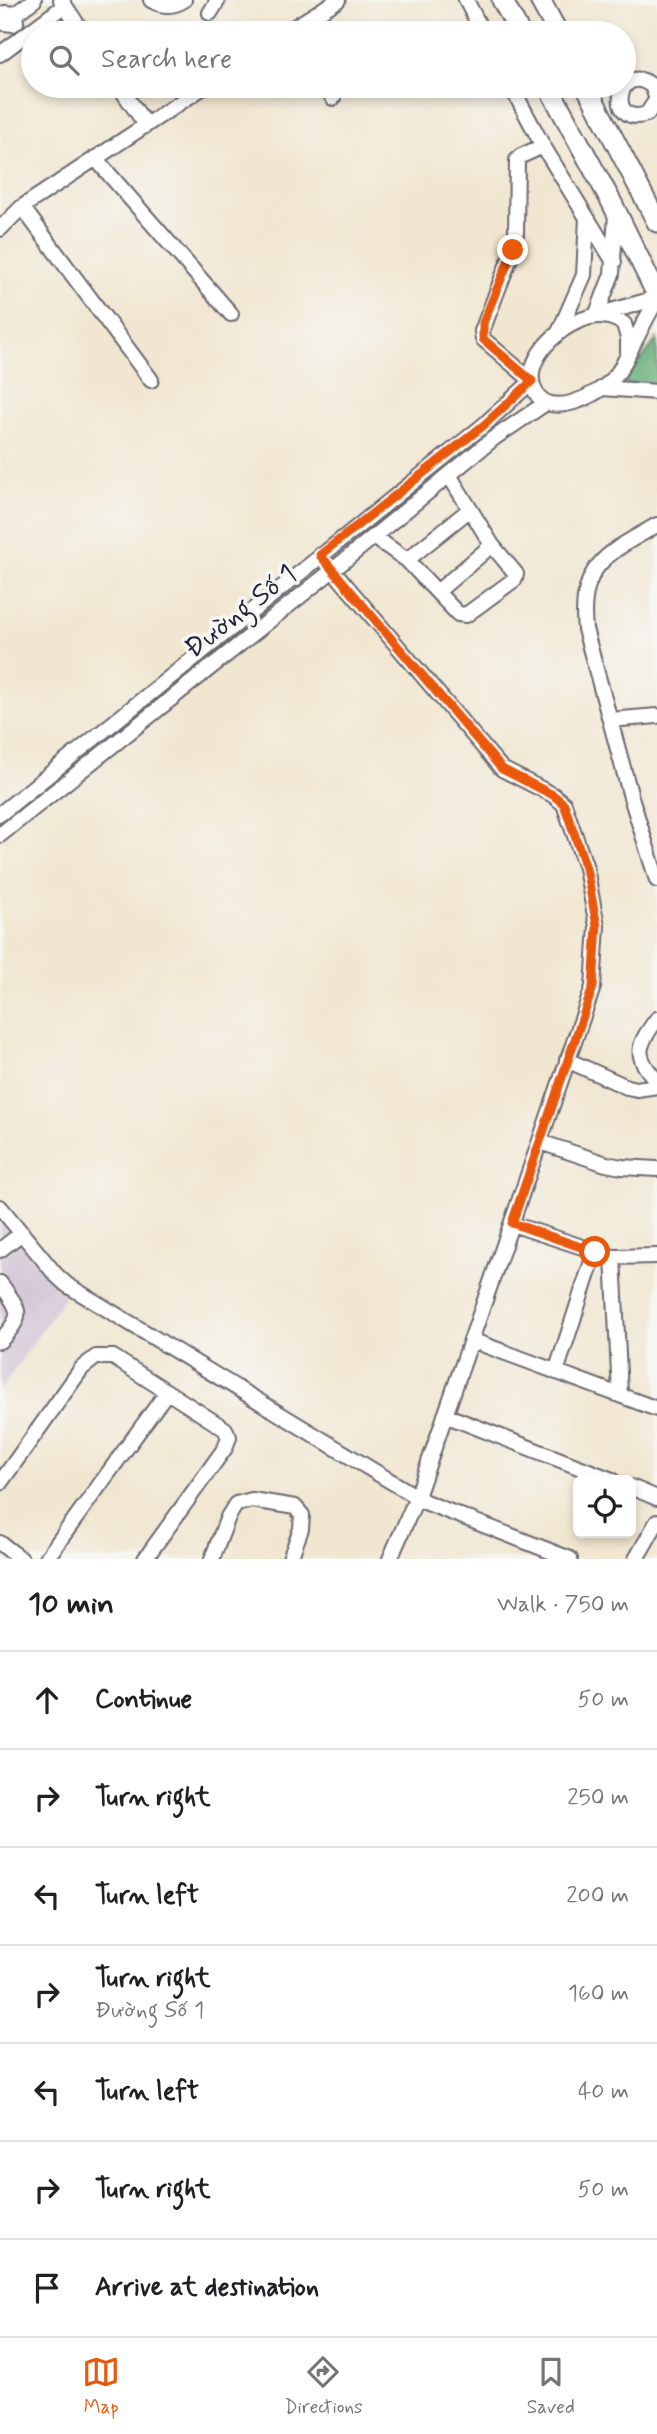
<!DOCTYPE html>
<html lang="en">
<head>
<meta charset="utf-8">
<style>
	body { margin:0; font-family:Mynerve,sans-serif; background:#f2f2f2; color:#202124 }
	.controls { position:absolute; right:21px; bottom:21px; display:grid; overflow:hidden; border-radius:10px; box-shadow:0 4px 10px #0003 }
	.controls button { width:63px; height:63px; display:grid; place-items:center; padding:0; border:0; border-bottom:2px solid #e0e0e0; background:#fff; color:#202124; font:35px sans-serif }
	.stop { position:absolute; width:21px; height:21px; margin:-16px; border:5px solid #ea580c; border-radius:50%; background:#fff }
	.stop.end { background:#ea580c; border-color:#fff; box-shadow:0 2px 7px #0008 }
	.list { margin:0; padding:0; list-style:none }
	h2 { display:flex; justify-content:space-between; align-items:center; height:91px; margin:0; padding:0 28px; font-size:30px }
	h2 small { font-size:23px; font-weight:400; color:#757577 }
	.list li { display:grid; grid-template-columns:46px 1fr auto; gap:21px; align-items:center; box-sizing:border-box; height:98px; padding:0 28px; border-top:2px solid #e0e0e0 }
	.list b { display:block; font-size:26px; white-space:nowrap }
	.list p { margin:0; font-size:23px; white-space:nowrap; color:#757577 }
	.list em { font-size:23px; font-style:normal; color:#757577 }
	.icon { flex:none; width:38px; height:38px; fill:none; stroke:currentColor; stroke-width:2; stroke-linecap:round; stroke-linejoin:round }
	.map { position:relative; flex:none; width:657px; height:1559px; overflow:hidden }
	.search { position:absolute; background:#fff; box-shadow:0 4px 10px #0003; left:21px; right:21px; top:21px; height:77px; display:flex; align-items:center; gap:18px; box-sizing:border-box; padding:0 24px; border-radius:38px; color:#757577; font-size:26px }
	.sheet { height:777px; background:#fff }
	nav { display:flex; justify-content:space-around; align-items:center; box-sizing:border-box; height:98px; border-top:2px solid #e0e0e0; background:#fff; font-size:19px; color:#757577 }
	nav a { display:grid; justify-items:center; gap:4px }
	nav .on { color:#ea580c }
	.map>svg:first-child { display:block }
</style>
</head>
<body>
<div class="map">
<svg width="657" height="1559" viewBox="0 0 657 1559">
	<rect width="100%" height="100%" fill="#f6f6f2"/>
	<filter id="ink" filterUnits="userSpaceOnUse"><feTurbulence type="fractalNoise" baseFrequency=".0143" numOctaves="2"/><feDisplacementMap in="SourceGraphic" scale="14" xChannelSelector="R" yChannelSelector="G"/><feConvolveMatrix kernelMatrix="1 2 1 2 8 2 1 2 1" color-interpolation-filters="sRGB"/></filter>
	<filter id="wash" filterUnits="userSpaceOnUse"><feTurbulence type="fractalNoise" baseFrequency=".00686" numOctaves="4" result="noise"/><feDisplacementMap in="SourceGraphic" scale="28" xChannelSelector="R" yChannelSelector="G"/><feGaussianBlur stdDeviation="1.57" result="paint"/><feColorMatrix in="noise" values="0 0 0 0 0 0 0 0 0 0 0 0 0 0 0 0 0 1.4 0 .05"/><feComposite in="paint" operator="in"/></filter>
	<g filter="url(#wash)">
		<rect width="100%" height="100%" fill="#f1e6d0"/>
		<path fill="#cebed2" d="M 0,1220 L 65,1296 L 0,1391 Z"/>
		<path fill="#64ac74" stroke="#436758" stroke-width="2" d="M 657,339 L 657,386 L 625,384 L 624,381 Z"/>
	</g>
	<g filter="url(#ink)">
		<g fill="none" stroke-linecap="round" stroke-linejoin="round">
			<defs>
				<path id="minor" d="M 61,0 L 83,33
					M 151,0 C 162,6 173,7 184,0
					M 466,0 L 483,33
					M 210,13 L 218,0
					M 15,14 L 16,22 L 13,24 L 4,23 L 3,16 L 5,13 L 15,14 L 34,0
					M 285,33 L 338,0
					M 0,54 L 64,6
					M 119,86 L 146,125
					M 325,86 L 333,98
					M 511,86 L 543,146 L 614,262
					M 657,99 L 652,86 C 618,59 605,128 647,114 L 657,99
					M 95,158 L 231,314
					M 22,207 L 151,380
					M 0,229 L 22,207 L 205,86
					M 601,314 L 657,298
					M 596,316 L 612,274 L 616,215
					M 559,332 L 584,275 L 587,218
					M 628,355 L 628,338 L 624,324 C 610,314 594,314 579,321 C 555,330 521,363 535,391 C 549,421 598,395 613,379 C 624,367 629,351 637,337 C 643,324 650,312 657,299
					M 532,381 L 483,339 L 482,331 L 513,250 L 516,234 L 517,160 L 521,156 L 543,146
					M 603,388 L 657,392
					M 657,525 C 608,553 578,565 585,629 L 631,797 L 657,880
					M 374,537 L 407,560 L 437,592 L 492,545 L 449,475
					M 320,555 L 502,769 L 553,795 L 564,804 L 586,868 L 597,926 L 593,987 L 417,1497 L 390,1559
					M 407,560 L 469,510
					M 437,592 L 458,614 L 466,615 L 515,579 L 516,574 L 492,545
					M 610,720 L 657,716
					M 0,814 L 484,425 L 532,381
					M 0,835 L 333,570 L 494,438 L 546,403
					M 657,1019 C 637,1046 633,1055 657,1081
					M 567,1060 L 627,1087 L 637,1089 L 657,1086
					M 540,1142 L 606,1164 L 622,1167 L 657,1169
					M 0,1207 L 56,1275 L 67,1285 L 425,1502 L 570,1559
					M 512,1224 L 613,1257 L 657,1256
					M 0,1250 L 22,1233
					M 613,1257 L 620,1393
					M 0,1283 C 21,1312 25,1314 0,1341
					M 471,1340 L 657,1409
					M 556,1372 L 595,1252
					M 445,1415 L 612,1480
					M 0,1483 L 82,1368 L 96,1357 L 113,1357 L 225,1429 L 229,1437 L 225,1448 L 145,1559
					M 631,1487 L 657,1498
					M 0,1543 L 21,1559
					M 46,1559 L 167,1392
					M 212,1559 L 228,1517 L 236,1504 L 252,1500 L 295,1507 L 302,1515 L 301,1529 L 290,1559
					M 636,1559 L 657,1522"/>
				<path id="highway" d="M 502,0 L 520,33
					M 540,0 L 558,33
					M 548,86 L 612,203 L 657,295
					M 586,86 L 657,222"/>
			</defs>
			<use href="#minor" stroke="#6a676f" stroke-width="18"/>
			<use href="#highway" stroke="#6a676f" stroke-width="23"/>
			<use href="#minor" stroke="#fff" stroke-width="14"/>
			<use href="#highway" stroke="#fff" stroke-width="19"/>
		</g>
	</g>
	<g fill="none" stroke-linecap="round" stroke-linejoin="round" filter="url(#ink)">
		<path stroke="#ea580c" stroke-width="9" d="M 513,250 L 483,323 L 483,339 L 532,381 L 484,425 L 320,555 L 502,769 L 553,795 L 564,804 L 586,868 L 597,926 L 593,987 L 512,1223 L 595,1252"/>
	</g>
	<g text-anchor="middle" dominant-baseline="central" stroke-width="7" stroke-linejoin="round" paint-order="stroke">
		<g font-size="28" fill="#22223b" stroke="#f6f6f2">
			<text transform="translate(241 612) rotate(-38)">Đường Số 1</text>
		</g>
	</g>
</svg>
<div class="controls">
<button><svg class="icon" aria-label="locate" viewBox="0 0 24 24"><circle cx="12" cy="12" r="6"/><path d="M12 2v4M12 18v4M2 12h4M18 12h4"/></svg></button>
</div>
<div class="stop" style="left:595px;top:1252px"></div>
<div class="stop end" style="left:513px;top:250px"></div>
<div class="search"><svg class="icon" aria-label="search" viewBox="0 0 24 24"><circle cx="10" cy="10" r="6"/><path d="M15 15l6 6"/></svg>Search here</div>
</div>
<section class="sheet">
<h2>10 min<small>Walk · 750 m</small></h2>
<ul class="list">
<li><svg class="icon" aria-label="ahead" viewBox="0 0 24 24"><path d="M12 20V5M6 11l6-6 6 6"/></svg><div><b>Continue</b></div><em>50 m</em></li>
<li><svg class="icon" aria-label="right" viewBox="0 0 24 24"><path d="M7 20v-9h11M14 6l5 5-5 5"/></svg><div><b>Turn right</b></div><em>250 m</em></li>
<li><svg class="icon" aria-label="left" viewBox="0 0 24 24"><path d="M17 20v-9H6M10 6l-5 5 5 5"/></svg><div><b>Turn left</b></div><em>200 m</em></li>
<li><svg class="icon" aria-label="right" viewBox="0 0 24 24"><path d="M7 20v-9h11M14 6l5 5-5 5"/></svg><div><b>Turn right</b><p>Đường Số 1</p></div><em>160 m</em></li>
<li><svg class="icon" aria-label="left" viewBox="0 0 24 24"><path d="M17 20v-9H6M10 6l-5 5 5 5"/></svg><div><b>Turn left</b></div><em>40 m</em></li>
<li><svg class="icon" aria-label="right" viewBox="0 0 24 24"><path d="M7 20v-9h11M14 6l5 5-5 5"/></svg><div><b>Turn right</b></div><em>50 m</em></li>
<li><svg class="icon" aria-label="arrive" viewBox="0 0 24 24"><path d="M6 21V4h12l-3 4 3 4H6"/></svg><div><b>Arrive at destination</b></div></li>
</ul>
</section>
<nav>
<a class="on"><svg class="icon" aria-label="map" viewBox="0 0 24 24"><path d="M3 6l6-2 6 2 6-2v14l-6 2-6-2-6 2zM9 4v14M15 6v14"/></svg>Map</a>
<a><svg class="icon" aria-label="directions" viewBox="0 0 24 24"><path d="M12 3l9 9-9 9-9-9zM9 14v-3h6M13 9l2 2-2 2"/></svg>Directions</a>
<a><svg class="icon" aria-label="saved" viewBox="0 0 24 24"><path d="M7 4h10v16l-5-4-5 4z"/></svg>Saved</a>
</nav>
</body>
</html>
